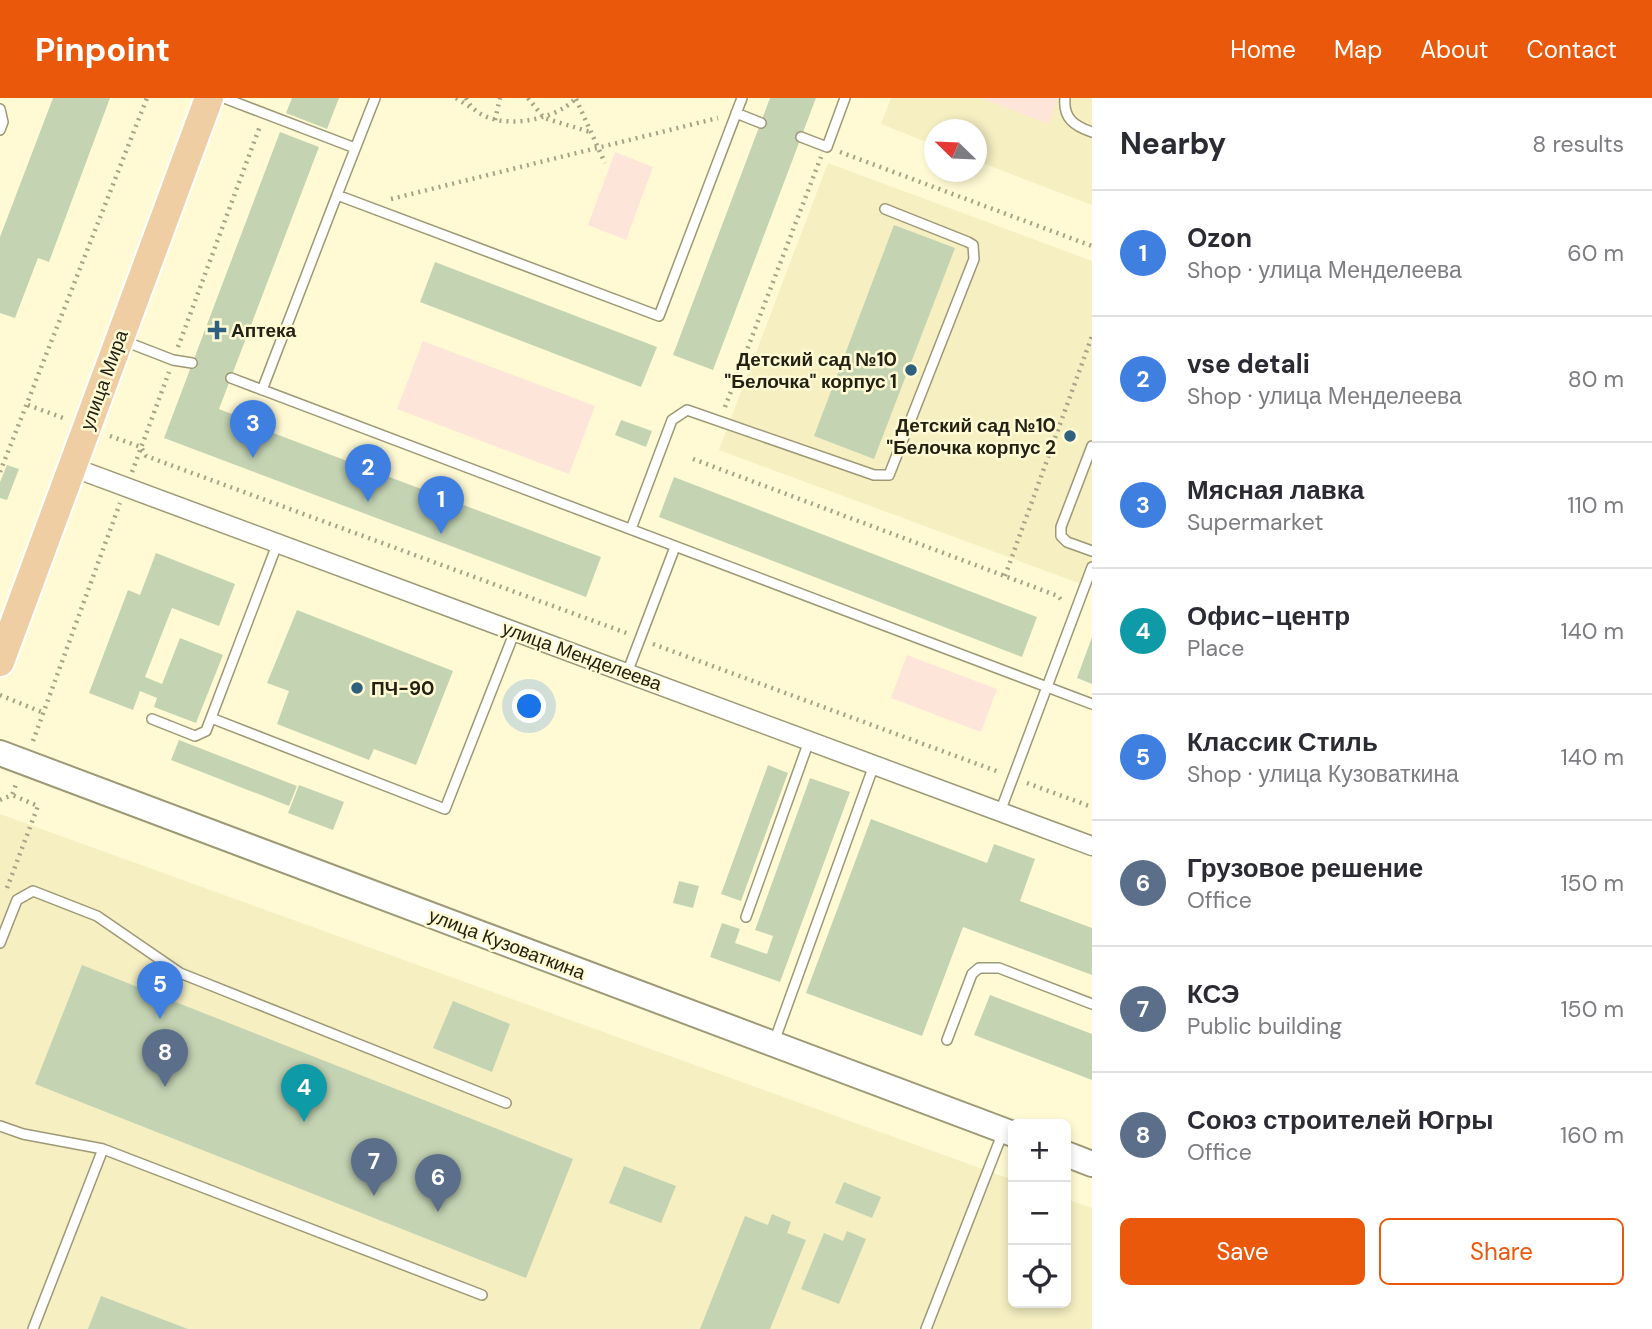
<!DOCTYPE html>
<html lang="en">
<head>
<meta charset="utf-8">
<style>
	body { margin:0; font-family:"DM Sans",sans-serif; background:#f2f2f3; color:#2b2b33 }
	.controls { position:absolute; right:21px; bottom:21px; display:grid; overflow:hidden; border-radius:10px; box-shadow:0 4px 10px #0003 }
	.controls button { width:63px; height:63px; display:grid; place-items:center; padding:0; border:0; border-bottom:2px solid #e1e1e2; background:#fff; color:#2b2b33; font:35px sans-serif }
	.compass { position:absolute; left:924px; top:21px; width:63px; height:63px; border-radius:50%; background:#fff; box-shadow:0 4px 10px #0003; rotate:293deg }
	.you { position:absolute; left:530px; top:609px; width:24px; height:24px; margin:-18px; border:5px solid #fff; border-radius:50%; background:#1a73e8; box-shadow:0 0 0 10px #1a73e833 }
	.badge { display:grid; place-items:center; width:46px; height:46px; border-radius:50%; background:#ea580c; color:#fff; font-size:23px; font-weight:700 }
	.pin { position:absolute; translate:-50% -58px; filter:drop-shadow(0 2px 4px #0008) }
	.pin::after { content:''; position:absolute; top:37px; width:24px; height:21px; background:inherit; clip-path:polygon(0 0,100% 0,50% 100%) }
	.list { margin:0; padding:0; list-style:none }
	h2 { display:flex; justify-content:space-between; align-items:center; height:91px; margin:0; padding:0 28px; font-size:30px }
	h2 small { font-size:23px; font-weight:400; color:#7c7c81 }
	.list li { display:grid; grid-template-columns:46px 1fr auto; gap:21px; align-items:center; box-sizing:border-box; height:126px; padding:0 28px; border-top:2px solid #e1e1e2 }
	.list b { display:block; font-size:26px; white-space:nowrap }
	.list p { margin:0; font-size:23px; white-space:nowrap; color:#7c7c81 }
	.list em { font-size:23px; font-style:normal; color:#7c7c81 }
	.actions { display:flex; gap:14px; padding:21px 28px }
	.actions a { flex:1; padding:16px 0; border:2px solid #ea580c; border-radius:10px; text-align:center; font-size:24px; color:#ea580c }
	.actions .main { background:#ea580c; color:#fff }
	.icon { flex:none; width:38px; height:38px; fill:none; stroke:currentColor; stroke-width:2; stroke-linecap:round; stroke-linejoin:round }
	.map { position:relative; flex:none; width:1092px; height:1231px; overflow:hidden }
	header { display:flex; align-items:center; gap:42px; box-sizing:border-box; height:98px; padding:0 35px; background:#ea580c; color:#fff }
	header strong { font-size:33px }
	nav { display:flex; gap:38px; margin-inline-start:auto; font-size:24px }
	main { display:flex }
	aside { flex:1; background:#fff }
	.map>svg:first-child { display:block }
</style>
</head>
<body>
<header>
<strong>Pinpoint</strong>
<nav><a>Home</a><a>Map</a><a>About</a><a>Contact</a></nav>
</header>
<main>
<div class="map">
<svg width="1092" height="1231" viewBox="0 0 1092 1231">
	<rect width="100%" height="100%" fill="#fffad4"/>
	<path fill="#f5efc2" d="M 891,0 L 1092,0 L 1092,107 L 977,63 L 976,32 L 934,32 L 934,47 L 881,26 Z
		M 828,65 L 1092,163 L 1092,490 L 719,352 Z
		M 0,716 L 1013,1082 L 1013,1205 L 1066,1205 L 1066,1101 L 1092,1110 L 1092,1231 L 0,1231 Z"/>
	<path fill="#fee5d9" d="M 981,0 L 1058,0 L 1049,26 Z
		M 615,54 L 653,69 L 626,142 L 588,127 Z
		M 423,243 L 595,308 L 569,376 L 397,311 Z
		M 907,557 L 997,591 L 981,634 L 891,600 Z"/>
	<path fill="#c4d4b3" d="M 53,0 L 110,0 L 49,164 L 38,160 L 15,220 L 0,215 L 0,139 Z
		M 292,0 L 339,0 L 327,31 L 286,15 Z
		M 770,0 L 816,0 L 713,272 L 673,257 Z
		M 280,34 L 319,49 L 219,311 L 237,318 L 236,321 L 601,459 L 586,499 L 164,340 Z
		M 894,127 L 955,150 L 874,361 L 814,338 Z
		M 435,164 L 657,249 L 641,289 L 420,204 Z
		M 621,322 L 652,333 L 646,349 L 615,337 Z
		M 7,367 L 19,371 L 7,402 L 0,400 L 0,384 Z
		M 674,379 L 1037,519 L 1022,559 L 659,419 Z
		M 156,455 L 235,486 L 219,528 L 172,510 L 145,579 L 162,586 L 180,540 L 223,557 L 196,625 L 154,609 L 157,600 L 140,593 L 133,612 L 89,595 L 128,492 L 140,497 Z
		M 297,512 L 453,573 L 416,667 L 374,651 L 369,662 L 277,626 L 289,593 L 267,585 Z
		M 1092,539 L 1092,586 L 1077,580 Z
		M 179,642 L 297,688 L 289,708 L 171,662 Z
		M 768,667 L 788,675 L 741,803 L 721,796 Z
		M 810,680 L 850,694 L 780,884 L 710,859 L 722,825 L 740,831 L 735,845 L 767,856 L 773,838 L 755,832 Z
		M 299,687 L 344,704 L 333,732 L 288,715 Z
		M 871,721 L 987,765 L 994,746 L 1035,761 L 1020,803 L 1092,830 L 1092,877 L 963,829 L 922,938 L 806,895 Z
		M 679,783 L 699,788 L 693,810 L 673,805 Z
		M 82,867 L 573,1061 L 526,1180 L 35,986 Z
		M 990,897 L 1092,936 L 1092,982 L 974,937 Z
		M 453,903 L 510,926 L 492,974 L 433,950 Z
		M 624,1068 L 676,1088 L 661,1125 L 609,1105 Z
		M 844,1084 L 881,1099 L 872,1120 L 835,1105 Z
		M 772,1116 L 791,1124 L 787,1135 L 806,1142 L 770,1231 L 700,1231 L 745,1118 L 768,1127 Z
		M 847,1133 L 866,1141 L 839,1206 L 801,1191 L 824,1135 L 843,1143 Z
		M 101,1198 L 188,1231 L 88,1231 Z"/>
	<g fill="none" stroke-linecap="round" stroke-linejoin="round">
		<defs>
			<path id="service" d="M 224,0 L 355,50
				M 375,0 L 337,97 L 659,218 L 742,0
				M 1065,0 C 1063,20 1074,28 1092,34
				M 0,11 L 3,24 L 0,32
				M 736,15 L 761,25
				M 801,39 L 827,49 L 845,0
				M 124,243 L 173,262 L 192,265
				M 231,280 L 1092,606
				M 262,292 L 337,97
				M 1092,348 L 1061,429 L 1061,438 L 1067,444 L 1092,453
				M 631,431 L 672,322 L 687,312 L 874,377 L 889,377 L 974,161 L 973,147 L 968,144 L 885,111
				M 627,575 L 675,449
				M 211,620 L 445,711 L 515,533
				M 152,621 L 195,638 L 206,633 L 278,444
				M 1000,714 L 1092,469
				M 746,819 L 809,643
				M 0,845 L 17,802 L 33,793 L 97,818 L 180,875 L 506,1005
				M 947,942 L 972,876 L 979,870 L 999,870 L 1092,906
				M 774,944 L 874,667
				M 0,1028 L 23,1036 L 103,1051 L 482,1197
				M 33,1231 L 103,1051
				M 926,1231 L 1003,1034"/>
			<path id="minor" d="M 72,369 L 1092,748"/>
			<path id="secondary" d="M 0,655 L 1013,1036
				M 1066,1056 L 1092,1066"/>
			<path id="primary" d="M 0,564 L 209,0"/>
		</defs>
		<use href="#service" stroke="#9d9875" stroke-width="12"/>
		<use href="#minor" stroke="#9d9875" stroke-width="21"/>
		<use href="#secondary" stroke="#9d9875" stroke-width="28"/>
		<use href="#primary" stroke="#fff" stroke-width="32"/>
		<path stroke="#a7a387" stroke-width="4.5" stroke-dasharray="2 5" stroke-linecap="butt" d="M 456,0 L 470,9
			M 466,0 C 483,37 554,25 576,0
			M 528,0 L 544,20 L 590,34
			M 576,1 L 605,65
			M 495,22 L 500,0
			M 840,54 L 1092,148
			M 391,101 L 718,20
			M 178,249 L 260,28
			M 28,307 L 66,321
			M 725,309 L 821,59
			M 110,338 L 141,349 L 146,358 L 629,536
			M 693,361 L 1058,498 L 1063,504
			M 0,374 L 147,0
			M 132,374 L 169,274
			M 1005,478 L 1092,238
			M 653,546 L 999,674
			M 0,597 L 44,615
			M 33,643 L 120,405
			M 1027,685 L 1092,709
			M 0,702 L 12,697 L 17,684
			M 7,790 L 38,708 L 12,697"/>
		<use href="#service" stroke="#fff" stroke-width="9"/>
		<use href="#minor" stroke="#fff" stroke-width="18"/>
		<use href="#secondary" stroke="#fff" stroke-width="24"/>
		<use href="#primary" stroke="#eecea2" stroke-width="28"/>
	</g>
	<g fill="#30607f" stroke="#fffad4" stroke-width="2.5">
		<path d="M213.5 221.5h7v7h7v7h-7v7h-7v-7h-7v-7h7z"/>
		<circle cx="911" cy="272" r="7"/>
		<circle cx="1070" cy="338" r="7"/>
		<circle cx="357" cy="590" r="7"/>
	</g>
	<g text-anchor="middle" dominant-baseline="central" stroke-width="5" stroke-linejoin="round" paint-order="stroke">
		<g font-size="19" font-weight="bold" fill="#232113" stroke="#fffad4" text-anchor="start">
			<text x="231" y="232">Аптека</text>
			<text x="897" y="261" text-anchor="end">Детский сад №10<tspan x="897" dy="22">"Белочка" корпус 1</tspan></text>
			<text x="1056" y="327" text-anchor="end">Детский сад №10<tspan x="1056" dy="22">"Белочка корпус 2</tspan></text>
			<text x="371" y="590">ПЧ-90</text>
		</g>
		<g font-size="19" fill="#232113" stroke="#fffad4">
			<text transform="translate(104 282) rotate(-70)">улица Мира</text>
			<text transform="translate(582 558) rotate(20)">улица Менделеева</text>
			<text transform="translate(507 846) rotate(21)">улица Кузоваткина</text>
		</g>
	</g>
</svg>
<div class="controls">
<button>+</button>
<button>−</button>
<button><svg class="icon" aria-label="locate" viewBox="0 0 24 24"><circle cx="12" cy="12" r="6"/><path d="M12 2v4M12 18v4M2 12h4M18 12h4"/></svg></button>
</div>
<svg class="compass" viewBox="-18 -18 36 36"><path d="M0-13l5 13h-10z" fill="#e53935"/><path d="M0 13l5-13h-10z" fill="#7c7c81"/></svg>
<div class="you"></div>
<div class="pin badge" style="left:441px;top:436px;background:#3f7fe0">1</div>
<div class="pin badge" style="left:368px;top:404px;background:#3f7fe0">2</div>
<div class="pin badge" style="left:253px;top:360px;background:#3f7fe0">3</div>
<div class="pin badge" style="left:304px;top:1024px;background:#0f9aa8">4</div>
<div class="pin badge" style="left:160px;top:921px;background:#3f7fe0">5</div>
<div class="pin badge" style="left:438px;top:1114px;background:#5c6f8a">6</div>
<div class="pin badge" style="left:374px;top:1098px;background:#5c6f8a">7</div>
<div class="pin badge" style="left:165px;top:989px;background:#5c6f8a">8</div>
</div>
<aside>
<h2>Nearby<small>8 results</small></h2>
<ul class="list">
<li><span class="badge" style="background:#3f7fe0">1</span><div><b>Ozon</b><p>Shop · улица Менделеева</p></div><em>60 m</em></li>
<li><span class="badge" style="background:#3f7fe0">2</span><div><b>vse detali</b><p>Shop · улица Менделеева</p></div><em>80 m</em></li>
<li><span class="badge" style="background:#3f7fe0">3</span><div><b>Мясная лавка</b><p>Supermarket</p></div><em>110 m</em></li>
<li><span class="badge" style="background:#0f9aa8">4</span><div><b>Офис-центр</b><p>Place</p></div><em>140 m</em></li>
<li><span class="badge" style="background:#3f7fe0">5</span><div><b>Классик Стиль</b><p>Shop · улица Кузоваткина</p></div><em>140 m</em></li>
<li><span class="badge" style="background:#5c6f8a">6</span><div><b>Грузовое решение</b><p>Office</p></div><em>150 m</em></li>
<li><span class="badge" style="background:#5c6f8a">7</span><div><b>КСЭ</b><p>Public building</p></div><em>150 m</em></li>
<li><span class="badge" style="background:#5c6f8a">8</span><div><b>Союз строителей Югры</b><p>Office</p></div><em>160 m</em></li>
</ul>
<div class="actions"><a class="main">Save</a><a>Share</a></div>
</aside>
</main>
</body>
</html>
